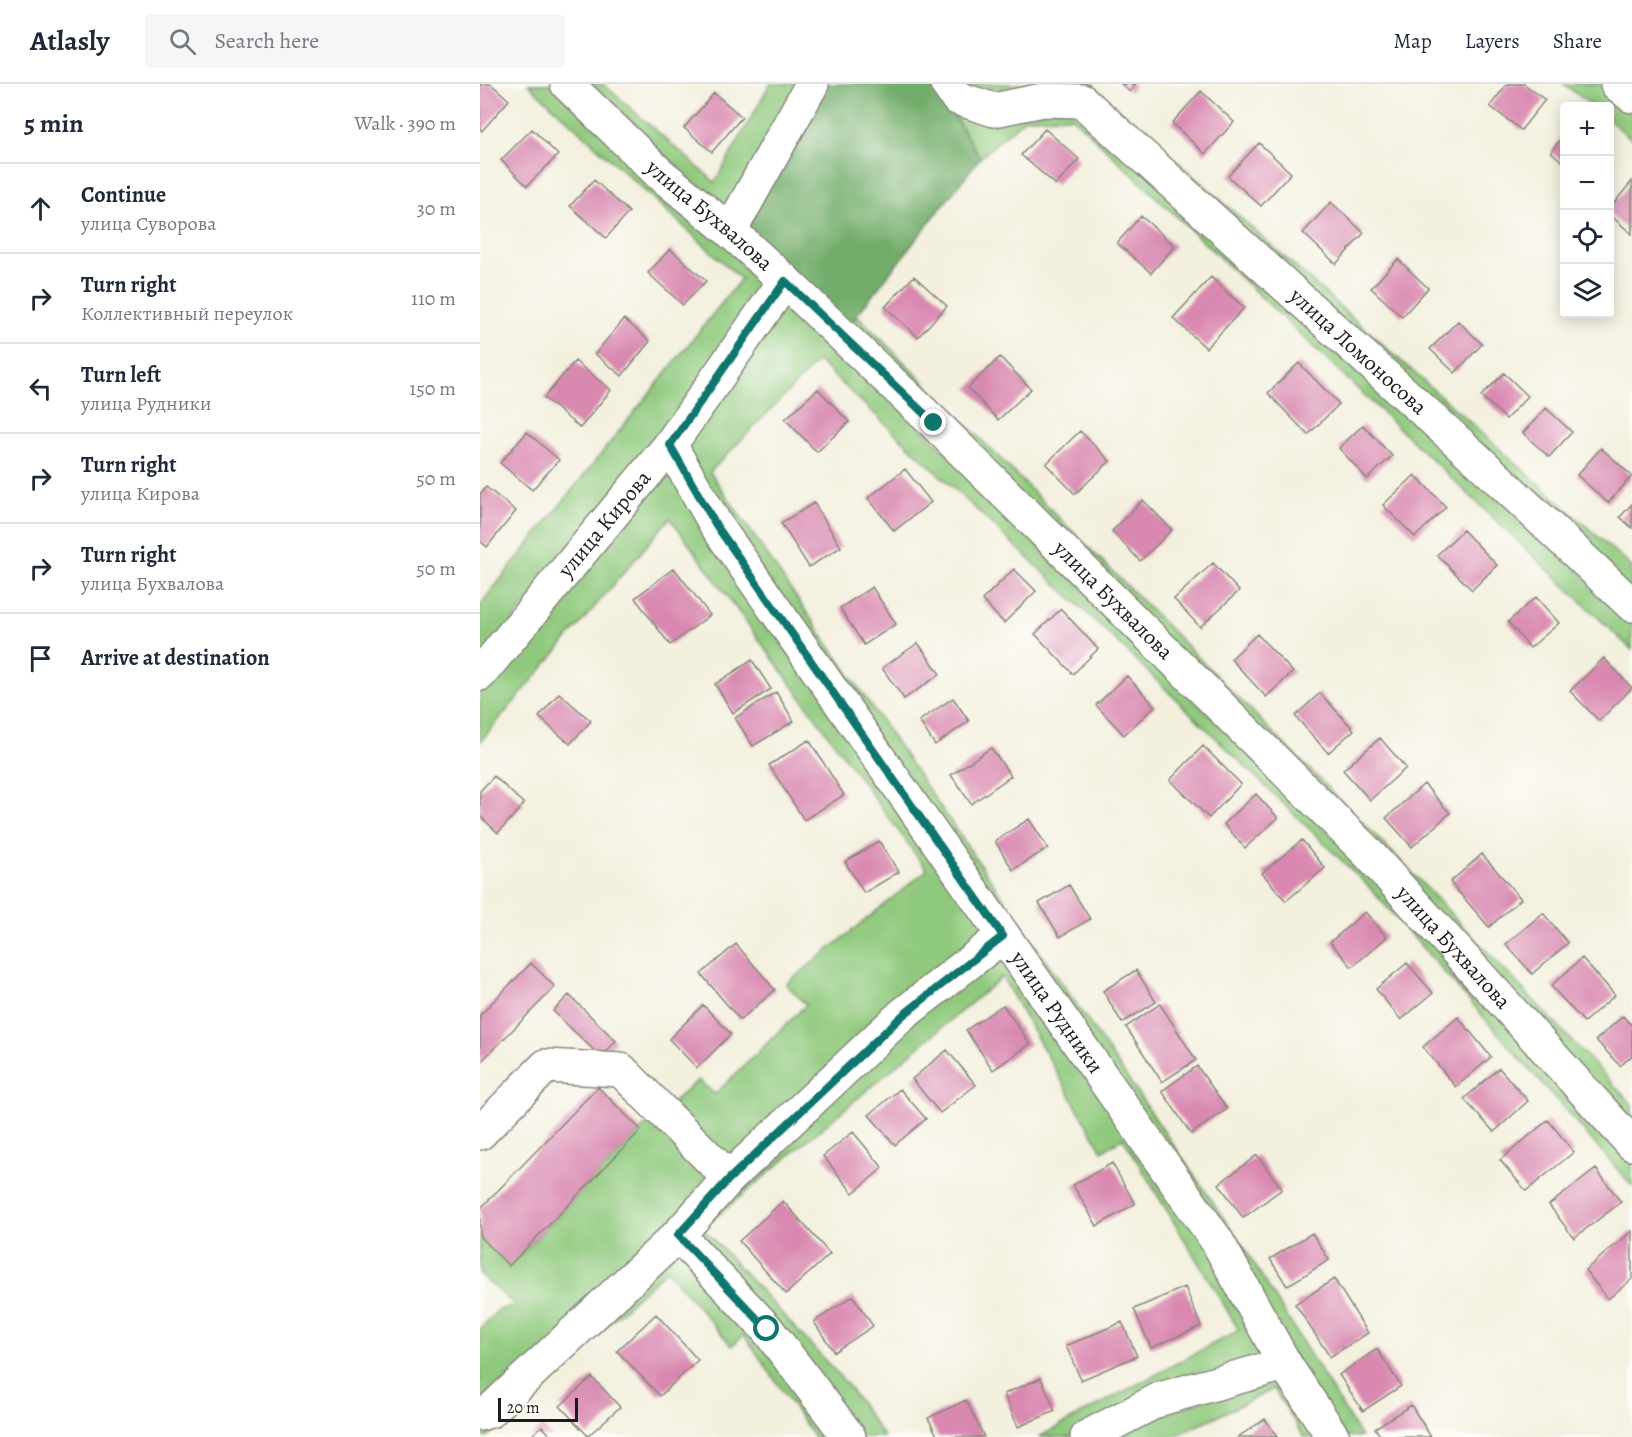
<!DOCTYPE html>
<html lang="en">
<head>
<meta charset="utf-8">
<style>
	body { margin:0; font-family:Alegreya,serif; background:#f6f6f7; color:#1f2937 }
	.controls { position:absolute; right:18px; top:18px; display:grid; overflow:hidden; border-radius:6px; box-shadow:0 3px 15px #0003 }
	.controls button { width:54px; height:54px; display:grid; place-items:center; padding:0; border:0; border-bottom:2px solid #e0e1e3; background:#fff; color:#1f2937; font:30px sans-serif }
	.scale { position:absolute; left:18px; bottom:15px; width:80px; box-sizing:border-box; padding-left:6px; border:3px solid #1c1c1c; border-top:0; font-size:16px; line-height:21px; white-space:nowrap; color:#1c1c1c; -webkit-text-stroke:4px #fdfcf7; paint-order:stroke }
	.stop { position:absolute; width:18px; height:18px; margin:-14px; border:4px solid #0f766e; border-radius:50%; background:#fff }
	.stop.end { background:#0f766e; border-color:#fff; box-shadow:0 2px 6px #0008 }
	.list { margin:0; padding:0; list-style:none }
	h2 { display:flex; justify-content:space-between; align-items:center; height:78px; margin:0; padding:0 24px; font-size:26px }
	h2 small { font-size:20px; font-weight:400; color:#747a83 }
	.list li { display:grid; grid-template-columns:39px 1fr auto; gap:18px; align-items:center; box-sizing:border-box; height:90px; padding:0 24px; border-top:2px solid #e0e1e3 }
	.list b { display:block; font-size:22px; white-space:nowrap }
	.list p { margin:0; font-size:20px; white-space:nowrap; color:#747a83 }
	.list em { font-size:20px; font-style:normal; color:#747a83 }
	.icon { flex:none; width:33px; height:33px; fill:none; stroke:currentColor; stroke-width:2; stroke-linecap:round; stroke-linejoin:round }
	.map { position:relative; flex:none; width:1152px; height:1353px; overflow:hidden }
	header { display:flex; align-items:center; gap:36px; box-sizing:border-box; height:84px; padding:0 30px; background:#fff; border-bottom:2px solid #e0e1e3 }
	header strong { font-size:28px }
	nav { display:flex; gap:33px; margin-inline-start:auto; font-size:21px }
	.search { width:420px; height:54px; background:#f6f6f7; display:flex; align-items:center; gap:15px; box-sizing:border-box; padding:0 21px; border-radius:6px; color:#747a83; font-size:22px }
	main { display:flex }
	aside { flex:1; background:#fff }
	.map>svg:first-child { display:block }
</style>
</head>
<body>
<header>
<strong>Atlasly</strong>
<div class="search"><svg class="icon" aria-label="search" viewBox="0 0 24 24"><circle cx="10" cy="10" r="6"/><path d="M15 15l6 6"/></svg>Search here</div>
<nav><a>Map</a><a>Layers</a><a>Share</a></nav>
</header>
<main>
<aside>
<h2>5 min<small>Walk · 390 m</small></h2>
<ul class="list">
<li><svg class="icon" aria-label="ahead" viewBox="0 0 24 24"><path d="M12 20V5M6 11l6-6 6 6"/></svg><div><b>Continue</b><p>улица Суворова</p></div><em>30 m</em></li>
<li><svg class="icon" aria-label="right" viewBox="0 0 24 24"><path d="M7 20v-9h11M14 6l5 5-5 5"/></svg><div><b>Turn right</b><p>Коллективный переулок</p></div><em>110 m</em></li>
<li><svg class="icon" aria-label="left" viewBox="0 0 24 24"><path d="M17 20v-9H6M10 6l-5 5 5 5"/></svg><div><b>Turn left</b><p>улица Рудники</p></div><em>150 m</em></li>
<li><svg class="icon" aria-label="right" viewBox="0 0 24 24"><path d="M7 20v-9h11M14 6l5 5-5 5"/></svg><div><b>Turn right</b><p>улица Кирова</p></div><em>50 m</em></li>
<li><svg class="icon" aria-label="right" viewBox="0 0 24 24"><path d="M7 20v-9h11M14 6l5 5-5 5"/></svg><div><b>Turn right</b><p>улица Бухвалова</p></div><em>50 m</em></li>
<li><svg class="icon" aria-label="arrive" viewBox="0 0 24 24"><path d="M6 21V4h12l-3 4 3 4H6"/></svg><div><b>Arrive at destination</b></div></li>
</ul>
</aside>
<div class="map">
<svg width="1152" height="1353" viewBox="0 0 1152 1353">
	<rect width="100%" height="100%" fill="#fdfcf7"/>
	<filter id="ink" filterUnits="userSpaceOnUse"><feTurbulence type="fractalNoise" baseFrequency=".0167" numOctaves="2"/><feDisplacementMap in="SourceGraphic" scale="12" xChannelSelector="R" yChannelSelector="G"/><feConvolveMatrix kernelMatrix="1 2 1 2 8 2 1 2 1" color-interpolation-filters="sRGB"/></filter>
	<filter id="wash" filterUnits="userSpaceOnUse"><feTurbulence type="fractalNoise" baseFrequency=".008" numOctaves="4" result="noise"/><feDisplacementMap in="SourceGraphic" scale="24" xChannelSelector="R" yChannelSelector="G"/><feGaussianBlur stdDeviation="1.35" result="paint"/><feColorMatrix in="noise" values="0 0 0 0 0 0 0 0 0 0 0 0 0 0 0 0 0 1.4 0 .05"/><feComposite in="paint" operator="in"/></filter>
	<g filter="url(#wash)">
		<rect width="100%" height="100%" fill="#f3f0de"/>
		<path fill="#8fc97d" stroke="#56724c" stroke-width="1.5" d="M 48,0 L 71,0 L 174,97 L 296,199 L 0,579 L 0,521 L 261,195 Z
			M 99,0 L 123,0 L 235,98 L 290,0 L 321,0 L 250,131 Z
			M 474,0 L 614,0 L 614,3 L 1152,483 L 1152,513 L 609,13 L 514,19 Z
			M 1084,0 L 1126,0 L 1152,21 L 1152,55 L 1130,37 L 1130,22 L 1112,22 Z
			M 602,23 L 1152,531 L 1152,566 L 592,33 L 545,34 L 500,74 L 471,26 Z
			M 305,208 L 900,800 L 1152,1074 L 1152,1102 L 890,804 L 628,549 L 338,277 L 230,388 L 765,1165 L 881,1353 L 861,1353 L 199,363 Z
			M 377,231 L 920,776 L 1152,1020 L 1152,1046 L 370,240 Z
			M 190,375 L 510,849 L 249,1079 L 192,1019 L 218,996 L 235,1010 L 326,921 L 306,900 L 447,786 L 190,434 L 0,658 L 0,602 Z
			M 515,873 L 529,877 L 732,1162 L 790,1272 L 679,1305 L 589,1353 L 559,1353 L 759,1246 L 643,1054 L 622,1067 L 522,893 L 223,1144 L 366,1299 L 404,1353 L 379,1353 L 210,1152 L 428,937 Z
			M 176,1033 L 234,1096 L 201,1166 L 360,1353 L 334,1353 L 264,1251 L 252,1262 L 186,1186 L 7,1353 L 0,1353 L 0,1245 L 18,1226 L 36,1222 L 0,1191 L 0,1153 L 30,1181 L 161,1046 Z
			M 794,1290 L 843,1353 L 824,1353 L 794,1305 L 693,1353 L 623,1353 Z"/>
		<path fill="#73ad6c" stroke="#486444" stroke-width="1.5" d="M 341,0 L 454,0 L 500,74 L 370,240 L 263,141 Z"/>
		<g id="blocks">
			<path fill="#d988b0" d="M 0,0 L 11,0 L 29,16 L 2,47 L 0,45 Z
				M 641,0 L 656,0 L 650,8 Z
				M 1027,0 L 1044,0 L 1065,16 L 1041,46 L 1010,22 Z
				M 721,7 L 754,38 L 725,70 L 692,39 Z
				M 234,9 L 262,33 L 232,68 L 204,44 Z
				M 52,45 L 78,71 L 47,102 L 21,76 Z
				M 565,45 L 599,75 L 576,101 L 541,71 Z
				M 1084,50 L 1084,79 L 1071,68 Z
				M 779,59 L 811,89 L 781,122 L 748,92 Z
				M 114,96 L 149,128 L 126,154 L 90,122 Z
				M 1152,97 L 1152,150 L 1130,131 L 1130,124 Z
				M 851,118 L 884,149 L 856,180 L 823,149 Z
				M 661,132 L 695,162 L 671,189 L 637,159 Z
				M 190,165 L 226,197 L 203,221 L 168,189 Z
				M 918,175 L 948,204 L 922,233 L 891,204 Z
				M 434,192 L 467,222 L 438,253 L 405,223 Z
				M 731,193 L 764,224 L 726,264 L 693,234 Z
				M 144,235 L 170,257 L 142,292 L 115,270 Z
				M 978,237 L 1002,260 L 975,289 L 950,265 Z
				M 520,273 L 551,305 L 518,336 L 488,304 Z
				M 95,277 L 131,306 L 100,344 L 64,314 Z
				M 819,279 L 859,320 L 828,351 L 788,309 Z
				M 1024,289 L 1048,312 L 1026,335 L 1001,312 Z
				M 338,305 L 369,338 L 337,368 L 305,335 Z
				M 1066,324 L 1092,348 L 1069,373 L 1043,349 Z
				M 883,341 L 912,372 L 887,395 L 859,364 Z
				M 600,347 L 630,377 L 595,410 L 566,380 Z
				M 47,348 L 79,376 L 52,406 L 20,379 Z
				M 1121,364 L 1152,392 L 1128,419 L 1097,391 Z
				M 425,385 L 451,418 L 414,447 L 388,414 Z
				M 935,391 L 966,423 L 935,453 L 903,421 Z
				M 6,403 L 36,427 L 7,463 L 0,457 L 0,410 Z
				M 663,416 L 692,446 L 660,477 L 632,447 Z
				M 334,419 L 361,463 L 329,483 L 301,439 Z
				M 1152,420 L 1152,444 L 1140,433 Z
				M 983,446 L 1017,481 L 992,506 L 957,471 Z
				M 733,479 L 759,507 L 720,543 L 694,515 Z
				M 194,484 L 230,531 L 190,561 L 155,514 Z
				M 534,485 L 556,507 L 524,539 L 502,516 Z
				M 392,503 L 416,540 L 384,561 L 360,524 Z
				M 1056,513 L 1079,539 L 1050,564 L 1028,538 Z
				M 581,525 L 618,565 L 593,590 L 555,550 Z
				M 777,550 L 813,588 L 786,613 L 751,575 Z
				M 438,559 L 460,590 L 424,615 L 402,584 Z
				M 1124,574 L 1152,604 L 1119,637 L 1090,607 Z
				M 272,576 L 291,605 L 253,629 L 235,600 Z
				M 647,592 L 675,622 L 644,651 L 616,621 Z
				M 296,608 L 314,637 L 273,662 L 255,634 Z
				M 79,609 L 111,637 L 90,660 L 59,633 Z
				M 840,609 L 874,646 L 848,669 L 815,632 Z
				M 473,614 L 489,637 L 455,661 L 439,637 Z
				M 900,654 L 926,684 L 890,716 L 863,686 Z
				M 329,656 L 364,711 L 324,736 L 289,681 Z
				M 723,662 L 761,700 L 729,734 L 690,696 Z
				M 511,664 L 531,692 L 491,720 L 471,691 Z
				M 14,692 L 44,720 L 18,749 L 0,732 L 0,707 Z
				M 944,700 L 970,729 L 932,763 L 906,734 Z
				M 776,710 L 798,734 L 765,764 L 744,740 Z
				M 549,735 L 568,764 L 533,786 L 515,757 Z
				M 822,756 L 845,784 L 806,817 L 782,789 Z
				M 399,757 L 419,788 L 384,809 L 365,778 Z
				M 1002,770 L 1041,815 L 1009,843 L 970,798 Z
				M 589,801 L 610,835 L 580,853 L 559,819 Z
				M 885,828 L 907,853 L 872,883 L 850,858 Z
				M 1063,829 L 1088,859 L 1052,890 L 1026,860 Z
				M 256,860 L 295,906 L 260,936 L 221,890 Z
				M 1102,874 L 1135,911 L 1104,938 L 1071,902 Z
				M 51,879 L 75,903 L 0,979 L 0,931 Z
				M 927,879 L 953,909 L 921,936 L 896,905 Z
				M 656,886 L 676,918 L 642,939 L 623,907 Z
				M 89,911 L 136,957 L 121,973 L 73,927 Z
				M 680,920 L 716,976 L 682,998 L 646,943 Z
				M 223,921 L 251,950 L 217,984 L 189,955 Z
				M 523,921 L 550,960 L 513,986 L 486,946 Z
				M 1143,932 L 1152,942 L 1152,972 L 1140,982 L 1116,956 Z
				M 978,933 L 1011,973 L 976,1003 L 943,963 Z
				M 467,966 L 496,1001 L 460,1029 L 432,995 Z
				M 717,982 L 747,1025 L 711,1050 L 682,1007 Z
				M 1019,984 L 1048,1017 L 1014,1048 L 984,1015 Z
				M 118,1003 L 161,1046 L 29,1182 L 0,1153 L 0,1125 Z
				M 420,1005 L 446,1035 L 415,1061 L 389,1031 Z
				M 1068,1036 L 1094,1068 L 1046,1107 L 1020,1076 Z
				M 373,1048 L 403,1084 L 373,1109 L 343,1072 Z
				M 777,1071 L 802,1105 L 763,1134 L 739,1100 Z
				M 632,1079 L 655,1120 L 617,1142 L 593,1101 Z
				M 1116,1085 L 1141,1118 L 1094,1154 L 1069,1121 Z
				M 303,1117 L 350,1170 L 306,1210 L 259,1157 Z
				M 1152,1147 L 1152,1195 L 1128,1215 L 1105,1186 Z
				M 832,1149 L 849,1176 L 807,1202 L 790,1175 Z
				M 854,1195 L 888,1249 L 850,1273 L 815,1220 Z
				M 705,1203 L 721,1242 L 671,1264 L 654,1225 Z
				M 373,1212 L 393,1242 L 354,1268 L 334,1238 Z
				M 176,1230 L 218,1276 L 180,1312 L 137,1267 Z
				M 642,1238 L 657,1272 L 601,1296 L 586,1262 Z
				M 897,1265 L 921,1302 L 883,1327 L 859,1291 Z
				M 112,1293 L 140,1323 L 108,1352 L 80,1322 Z
				M 561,1294 L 575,1327 L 538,1343 L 524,1310 Z
				M 486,1316 L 504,1353 L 458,1353 L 448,1334 Z
				M 931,1321 L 951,1353 L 901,1353 L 895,1344 Z
				M 785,1335 L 797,1353 L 758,1353 Z
				M 62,1342 L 72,1353 L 50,1353 Z"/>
		</g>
	</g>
	<g filter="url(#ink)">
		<use href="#blocks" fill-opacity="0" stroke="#88867d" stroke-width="1.5"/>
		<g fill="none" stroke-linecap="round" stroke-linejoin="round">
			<defs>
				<g id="minor">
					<path id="s1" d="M 87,0 L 179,89 L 250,147 L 305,197 L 454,339 L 721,603 L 887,768 L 1152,1060"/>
					<path id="s2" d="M 467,0 L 477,14 L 514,26 L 563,16 L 602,17 L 1000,378 L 1152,521"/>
					<path d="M 1137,0 L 1152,12"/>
					<path d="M 250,147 L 332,0"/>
					<path id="s3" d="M 190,361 L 236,441 L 737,1157 L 805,1280 L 853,1353"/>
					<path id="s4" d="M 0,590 L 190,361 L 305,197"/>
					<path d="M 0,1049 L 66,982 L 141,986 L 249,1094"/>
					<path d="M 198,1151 L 287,1245 L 369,1353"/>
					<path d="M 0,1330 L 10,1327 L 198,1151 L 249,1094 L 422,931 L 523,852"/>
					<path d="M 607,1353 L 680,1315 L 805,1280"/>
				</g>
			</defs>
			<use href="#minor" stroke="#88867d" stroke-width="36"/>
			<use href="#minor" stroke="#fff" stroke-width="33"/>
		</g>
	</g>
	<g fill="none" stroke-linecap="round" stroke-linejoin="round" filter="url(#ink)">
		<path stroke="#0f766e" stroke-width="8" d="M 287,1245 L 198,1151 L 249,1095 L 422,932 L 523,852 L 236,441 L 190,361 L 305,197 L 454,339"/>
	</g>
	<g text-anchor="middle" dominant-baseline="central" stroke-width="4.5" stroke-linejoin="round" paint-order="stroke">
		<g font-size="22" fill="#1c1c1c" stroke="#fdfcf7">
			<text stroke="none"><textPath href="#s1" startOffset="194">улица Бухвалова</textPath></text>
			<text stroke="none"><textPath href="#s2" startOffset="518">улица Ломоносова</textPath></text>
			<text stroke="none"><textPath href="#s4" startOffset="195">улица Кирова</textPath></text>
			<text stroke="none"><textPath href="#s1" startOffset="752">улица Бухвалова</textPath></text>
			<text stroke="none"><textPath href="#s1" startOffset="1238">улица Бухвалова</textPath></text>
			<text stroke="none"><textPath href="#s3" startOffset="687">улица Рудники</textPath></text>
		</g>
	</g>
</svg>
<div class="controls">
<button>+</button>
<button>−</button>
<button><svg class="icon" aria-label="locate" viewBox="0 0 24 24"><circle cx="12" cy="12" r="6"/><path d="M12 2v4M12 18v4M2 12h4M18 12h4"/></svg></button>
<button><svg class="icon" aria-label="layers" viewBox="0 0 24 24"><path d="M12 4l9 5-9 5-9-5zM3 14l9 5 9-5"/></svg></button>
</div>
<div class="scale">20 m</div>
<div class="stop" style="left:287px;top:1245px"></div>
<div class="stop end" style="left:454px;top:339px"></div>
</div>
</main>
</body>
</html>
